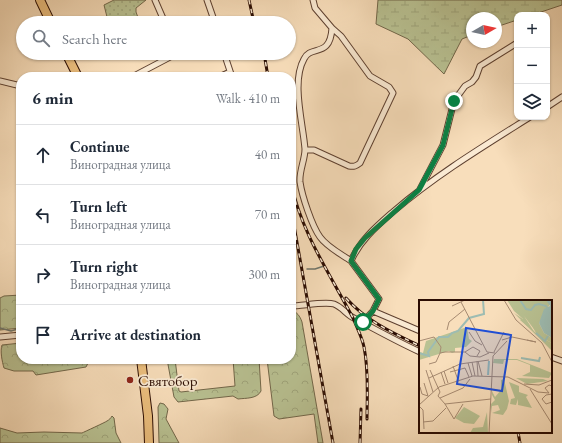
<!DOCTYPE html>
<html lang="en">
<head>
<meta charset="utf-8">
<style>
	body { margin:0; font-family:"EB Garamond",serif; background:#f2f2f3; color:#1f2937 }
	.controls { position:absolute; right:12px; top:12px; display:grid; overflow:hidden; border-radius:8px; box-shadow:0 1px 3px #0004 }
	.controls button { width:36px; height:36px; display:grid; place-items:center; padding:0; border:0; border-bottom:1px solid #e0e1e3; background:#fff; color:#1f2937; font:20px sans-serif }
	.compass { position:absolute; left:466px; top:12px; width:36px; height:36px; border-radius:50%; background:#fff; box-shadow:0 1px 3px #0004; rotate:81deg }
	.stop { position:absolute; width:12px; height:12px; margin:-9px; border:3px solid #0b8043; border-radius:50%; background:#fff }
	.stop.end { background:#0b8043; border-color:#fff; box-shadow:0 1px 4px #0008 }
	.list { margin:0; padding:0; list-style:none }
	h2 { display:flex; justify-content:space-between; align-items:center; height:52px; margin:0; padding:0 16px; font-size:17px }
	h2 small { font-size:13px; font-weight:400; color:#747a83 }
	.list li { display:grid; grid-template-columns:26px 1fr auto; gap:12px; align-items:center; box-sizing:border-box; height:60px; padding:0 16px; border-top:1px solid #e0e1e3 }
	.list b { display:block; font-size:15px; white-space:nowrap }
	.list p { margin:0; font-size:13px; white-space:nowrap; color:#747a83 }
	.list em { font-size:13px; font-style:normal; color:#747a83 }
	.icon { flex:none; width:22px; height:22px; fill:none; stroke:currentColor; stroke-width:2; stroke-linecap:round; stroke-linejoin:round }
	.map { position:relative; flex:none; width:562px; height:443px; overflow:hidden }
	.search { position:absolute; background:#fff; box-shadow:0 1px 3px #0004; left:16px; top:16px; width:280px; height:44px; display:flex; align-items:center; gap:10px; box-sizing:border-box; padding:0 14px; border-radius:22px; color:#747a83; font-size:15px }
	.panel { position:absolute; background:#fff; box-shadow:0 1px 3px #0004; left:16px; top:72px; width:280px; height:292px; border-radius:16px }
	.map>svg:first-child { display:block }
</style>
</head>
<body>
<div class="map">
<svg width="562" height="443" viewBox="0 0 562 443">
	<defs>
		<pattern id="grass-dots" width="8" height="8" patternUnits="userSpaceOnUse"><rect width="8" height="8" fill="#b9c293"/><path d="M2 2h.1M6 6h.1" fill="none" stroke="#9fa67d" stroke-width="1.8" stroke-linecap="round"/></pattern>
		<pattern id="forest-crowns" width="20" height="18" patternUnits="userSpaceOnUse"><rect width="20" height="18" fill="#b9c293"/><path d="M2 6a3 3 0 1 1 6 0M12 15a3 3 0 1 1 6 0" fill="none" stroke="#9fa67d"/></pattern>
		<pattern id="wetland-marsh" width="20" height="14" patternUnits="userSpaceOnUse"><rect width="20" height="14" fill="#b9c293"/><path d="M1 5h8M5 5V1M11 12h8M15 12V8" fill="none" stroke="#9fa67d"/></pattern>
	</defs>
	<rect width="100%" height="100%" fill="#f8debb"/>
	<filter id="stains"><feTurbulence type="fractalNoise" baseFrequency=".005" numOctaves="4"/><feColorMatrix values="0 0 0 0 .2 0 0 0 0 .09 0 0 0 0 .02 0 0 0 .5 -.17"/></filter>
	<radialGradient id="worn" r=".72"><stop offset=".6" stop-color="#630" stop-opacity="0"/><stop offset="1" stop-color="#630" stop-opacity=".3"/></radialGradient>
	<path fill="url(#grass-dots)" stroke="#72674a" d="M 114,0 L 146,0 L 136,8 L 136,12 L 140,23 L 119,23 L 117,19 L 108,21 L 104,5 Z"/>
	<path fill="url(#forest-crowns)" stroke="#72674a" d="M 21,295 L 21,328 L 0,330 L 0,298 L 4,296 Z
		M 291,310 C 297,312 300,316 302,322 L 323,443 L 318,443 L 314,414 L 279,419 L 274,416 L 267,359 L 291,359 Z
		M 21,343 L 21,359 L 90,359 L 86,367 L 36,375 L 33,371 L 14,371 L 4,368 C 2,361 0,351 2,345 Z
		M 167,359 L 175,359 L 179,391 L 181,392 L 235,386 L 233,359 L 259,359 L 261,391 C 257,399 246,398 238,399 L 233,396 L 178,402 L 174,397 Z
		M 160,403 L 164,404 L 168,409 L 166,419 L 179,443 L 159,443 L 158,407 Z
		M 112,416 L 114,418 L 116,433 L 121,443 L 0,443 L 0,428 L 17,433 L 44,432 L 82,433 C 84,432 106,422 107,421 C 109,420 111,418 112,416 Z"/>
	<path fill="url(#wetland-marsh)" stroke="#72674a" d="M 378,0 L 562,0 L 562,5 L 532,15 L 517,15 L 517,20 L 496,27 L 496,18 L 472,18 L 472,35 L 462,39 L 444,74 L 408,39 L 376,24 Z"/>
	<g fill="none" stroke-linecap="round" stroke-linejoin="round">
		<path stroke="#6f766c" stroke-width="1.5" d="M 307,269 L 315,269 L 324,266
			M 0,328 L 11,331 L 21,328"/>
		<defs>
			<path id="street" d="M 155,0 L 165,23
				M 207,0 L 215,23
				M 313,0 L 315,8 L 332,28 C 330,59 311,44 304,59 C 291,82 303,123 305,149 C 305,160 299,171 300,182 C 302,196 312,226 320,237 C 327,247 341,254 351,261
				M 224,53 L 232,77
				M 132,77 L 172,56 L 175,53
				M 219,77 L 230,72
				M 0,81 L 21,86
				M 547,107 L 562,97
				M 305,150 L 314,150 L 349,166 C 354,167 356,166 360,163 L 393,93 L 389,87 L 370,76 L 341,36 L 332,28
				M 420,189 L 443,145 L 454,101 L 465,86 L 472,82 L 476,77 L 480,66 L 517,43
				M 291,306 C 302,306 325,301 334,304 C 342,307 347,315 354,318 C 376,330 398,342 420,352
				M 373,311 L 420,331
				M 363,322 L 373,311 L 379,299 L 351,261 C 360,240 377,226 394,211 C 436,175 484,146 530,117
				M 0,337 L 21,335
				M 551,357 L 562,361"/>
			<path id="primary" d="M 40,0 L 51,23
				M 66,53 L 78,77
				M 141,359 L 148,416 L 149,443"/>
		</defs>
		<use href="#street" stroke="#5e4030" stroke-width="7"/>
		<use href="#primary" stroke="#2b0c02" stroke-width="10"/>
		<use href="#street" stroke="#faead3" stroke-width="5"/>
		<use href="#primary" stroke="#ecbf7e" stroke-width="8"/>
		<defs>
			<path id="rail" d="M 249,0 L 254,23
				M 264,53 L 268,77
				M 291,183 C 301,232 330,274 353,318 C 357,328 362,337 364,347 C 369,371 367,396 367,419
				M 291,209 L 333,443
				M 346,298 C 366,321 393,333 420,346
				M 518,432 L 520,443
				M 360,443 L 361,409"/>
		</defs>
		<use href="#rail" stroke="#2b0c02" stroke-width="3"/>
		<use href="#rail" stroke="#faead3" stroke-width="1.5" stroke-dasharray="4.5" stroke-linecap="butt"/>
	</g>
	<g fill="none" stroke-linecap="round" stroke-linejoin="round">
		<path stroke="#0b8043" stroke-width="5" d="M 363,322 L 373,311 L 379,299 L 351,261 L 356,249 L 365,238 L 419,190 L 443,145 L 454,101"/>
	</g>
	<circle fill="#8f2418" stroke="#faead3" stroke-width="1.5" cx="130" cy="380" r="4"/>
	<g text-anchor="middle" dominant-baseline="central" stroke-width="3.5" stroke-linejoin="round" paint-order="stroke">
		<g font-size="15" fill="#2b0c02" stroke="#faead3" text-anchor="start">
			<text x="138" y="380">Святобор</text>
		</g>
	</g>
	<g transform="translate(419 300)">
		<rect width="133" height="133" fill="#f8debb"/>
		<path d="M 95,13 L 104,19 L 103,21 L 117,33 L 110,20 L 121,37 L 133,43 L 132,50 Z" fill="#b9c293"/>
		<path d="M 75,59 L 98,59 L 133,73 L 130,78 L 103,76 L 111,72 L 111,65 L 98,60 L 85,60 L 84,64 L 74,63 ZM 97,78 L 124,79 L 129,81 L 108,84 ZM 85,79 L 90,101 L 88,109 L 84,115 L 73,113 L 81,110 L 79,105 L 73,106 L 72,113 L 72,104 L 76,100 L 73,95 L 73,91 L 76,97 L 82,90 L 82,80 ZM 90,82 L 100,86 L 100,92 L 109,95 L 107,97 L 113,108 L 99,105 L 99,99 L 97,105 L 91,104 L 92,99 L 96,98 ZM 68,112 L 69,133 L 51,133 L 54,128 L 64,127 Z" fill="#b9c293"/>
		<path d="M 88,0 L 127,0 L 131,4 L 120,23 L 125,33 L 133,38 L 133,43 L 121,37 L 105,16 L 116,33 L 101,20 L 104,19 L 95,11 ZM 48,27 L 50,39 L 53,41 L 47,47 L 36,48 L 36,52 L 33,53 L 30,51 L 0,60 L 0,52 L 4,53 L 7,41 Z" fill="#b9c293"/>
		<path d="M 45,107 L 61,116 L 55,124 L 45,123 L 36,118 Z" fill="#b9c293"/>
		<path d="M 127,0 L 133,0 L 133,38 L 125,33 L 120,23 L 125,9 L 131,6 Z" fill="#9dbcb2"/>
		<path fill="none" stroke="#9dbcb2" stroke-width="2" d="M 101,0 L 107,9 L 112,10 L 116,5 L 120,4 L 127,6 L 133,15M 117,33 L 126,41 L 129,36M 0,53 L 10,56 L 9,52 L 20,37 L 29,37 L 33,33 L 39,31 L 50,18 L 65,14 L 64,0M 102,58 L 120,61 L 121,57M 69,75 L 70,61"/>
		<path fill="none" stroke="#a68a71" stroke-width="1" d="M 85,0 L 97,20 L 123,43 L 133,62M 42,2 L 68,52 L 76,53M 33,6 L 46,0M 28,30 L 30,22 L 46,9M 50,32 L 56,41 L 63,45M 83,40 L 93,37 L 117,42 L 108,40M 0,41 L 15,37 L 22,47 L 21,53M 46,52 L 54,47 L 61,51 L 58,56M 75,52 L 85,32M 58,61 L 59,76M 59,61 L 63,76M 53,62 L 56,76M 49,63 L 53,76M 10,64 L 17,62 L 21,53 L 26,52 L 46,52 L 51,56 L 61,57 L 70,53M 34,66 L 39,80M 7,70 L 14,92M 11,70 L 21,92 L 19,96 L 26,104M 25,71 L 29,83M 22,72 L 26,84M 31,72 L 46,68 L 50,77M 10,78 L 41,64 L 70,60M 5,83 L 9,96M 105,84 L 120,85 L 133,80M 1,87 L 3,94 L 9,96M 111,89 L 133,124M 130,93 L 126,88 L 130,85 L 133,86M 133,94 L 127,95 L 123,99 L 127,104 L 133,102M 21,98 L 44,88 L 51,79M 26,104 L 72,99M 26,104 L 35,119 L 44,104M 0,105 L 20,87 L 54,76 L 89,77 L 119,92 L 130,93M 0,106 L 4,110 L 5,129M 4,122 L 14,121 L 27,108M 70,133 L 74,56 L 88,41"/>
		<path fill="#1d4ed8" fill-opacity="0.15" stroke="#1d4ed8" stroke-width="2" d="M 47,28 L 92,35 L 83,91 L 38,84 Z"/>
		<rect width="133" height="133" fill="none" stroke="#2b0c02" stroke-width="2"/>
	</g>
	<rect width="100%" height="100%" filter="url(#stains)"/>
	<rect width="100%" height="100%" fill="url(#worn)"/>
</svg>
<div class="controls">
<button>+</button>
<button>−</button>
<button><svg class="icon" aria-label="layers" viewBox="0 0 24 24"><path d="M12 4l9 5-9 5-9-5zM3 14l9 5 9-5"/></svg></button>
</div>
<svg class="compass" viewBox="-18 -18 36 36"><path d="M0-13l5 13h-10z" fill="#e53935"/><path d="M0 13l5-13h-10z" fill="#747a83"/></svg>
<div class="stop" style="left:363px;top:322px"></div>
<div class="stop end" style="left:454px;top:101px"></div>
<div class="search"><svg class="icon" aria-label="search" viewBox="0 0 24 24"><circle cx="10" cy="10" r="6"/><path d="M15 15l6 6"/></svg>Search here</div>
<section class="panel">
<h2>6 min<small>Walk · 410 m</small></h2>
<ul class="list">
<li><svg class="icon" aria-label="ahead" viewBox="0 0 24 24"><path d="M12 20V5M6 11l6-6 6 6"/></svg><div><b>Continue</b><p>Виноградная улица</p></div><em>40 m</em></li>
<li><svg class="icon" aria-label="left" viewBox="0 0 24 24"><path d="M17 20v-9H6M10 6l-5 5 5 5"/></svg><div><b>Turn left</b><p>Виноградная улица</p></div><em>70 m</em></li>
<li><svg class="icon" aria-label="right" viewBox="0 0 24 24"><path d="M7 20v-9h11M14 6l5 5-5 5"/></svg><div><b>Turn right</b><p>Виноградная улица</p></div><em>300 m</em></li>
<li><svg class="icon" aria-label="arrive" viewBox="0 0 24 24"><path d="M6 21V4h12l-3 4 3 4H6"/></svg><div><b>Arrive at destination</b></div></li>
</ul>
</section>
</div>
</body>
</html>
